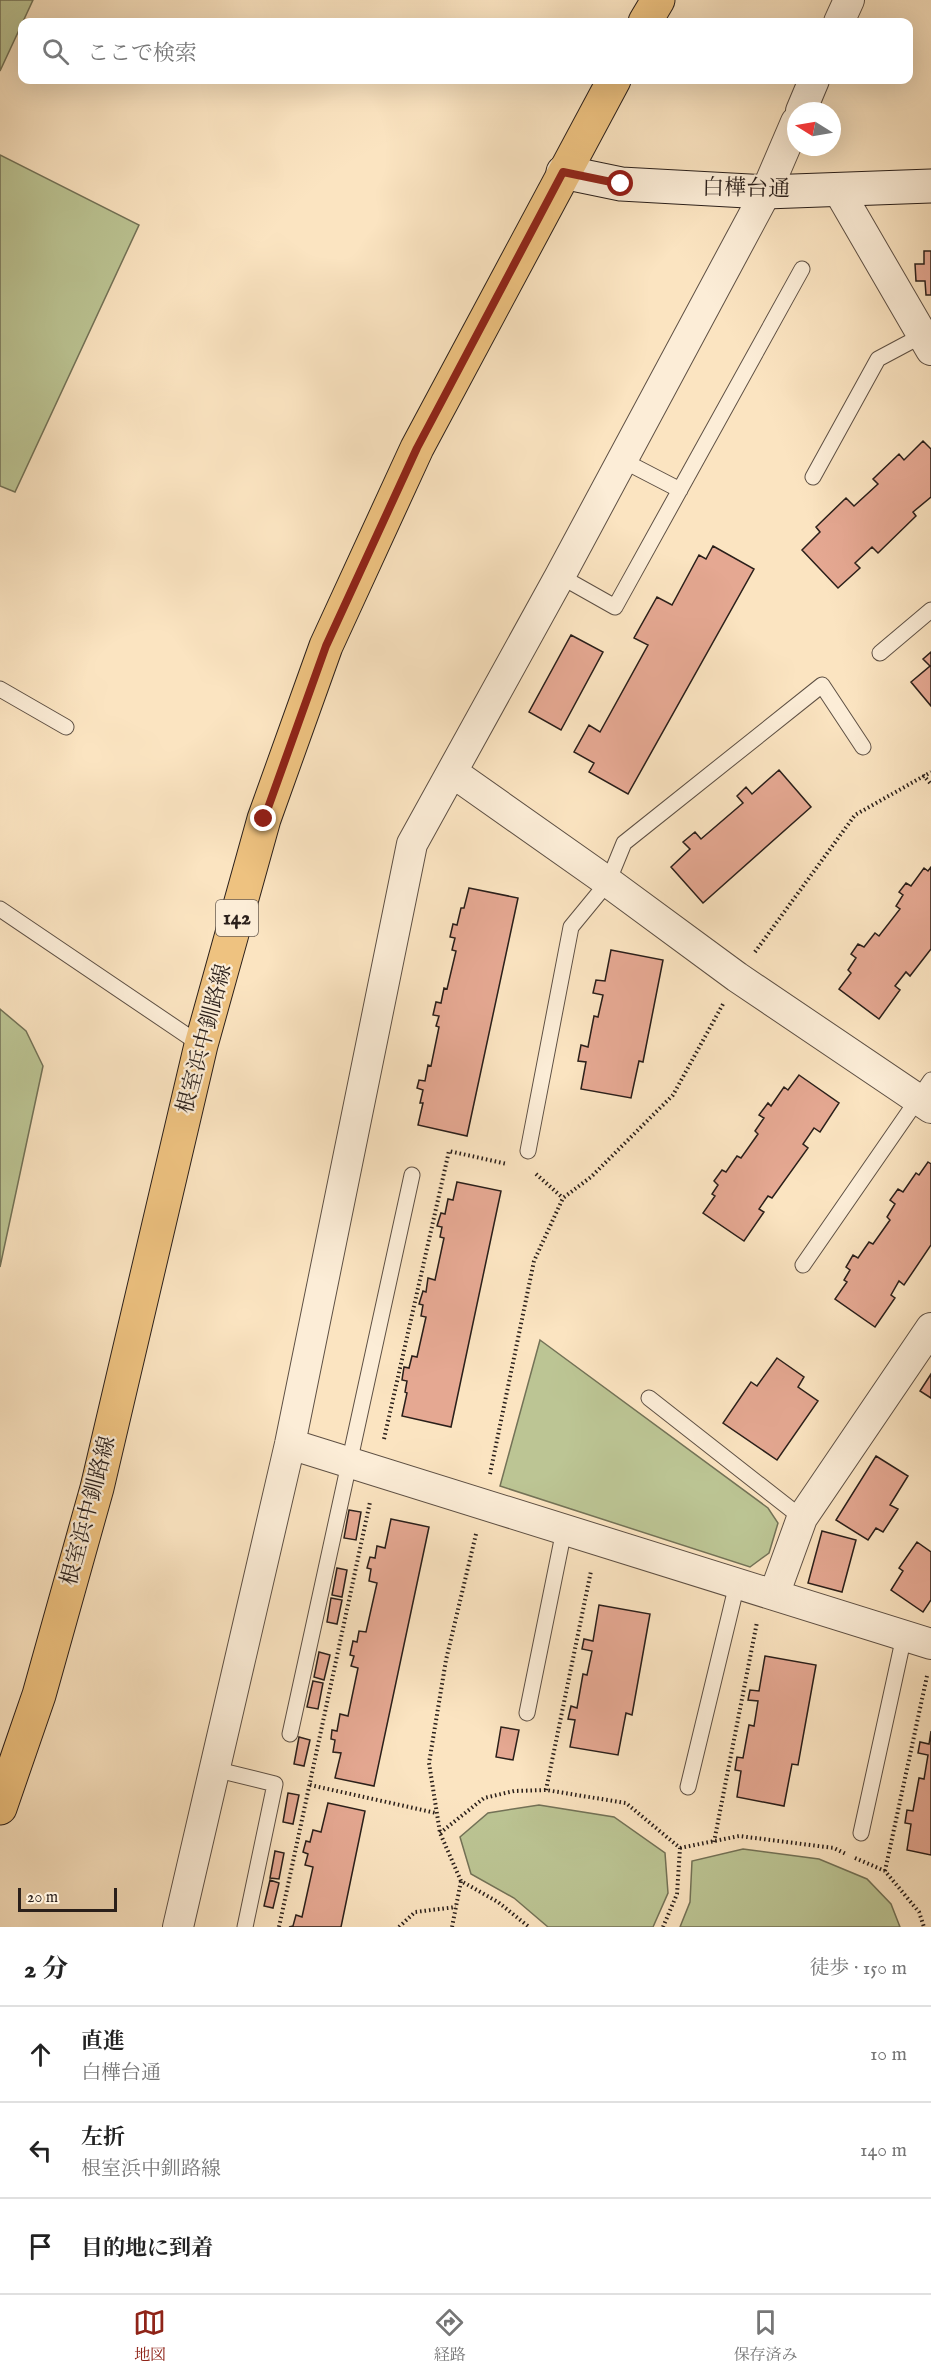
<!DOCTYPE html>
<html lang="ja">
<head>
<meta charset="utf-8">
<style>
	body { margin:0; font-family:"IM FELL English","Noto Serif JP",serif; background:#f2f2f2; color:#222 }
	.compass { position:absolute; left:787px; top:102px; width:54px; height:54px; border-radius:50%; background:#fff; box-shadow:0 6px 24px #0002; rotate:281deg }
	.scale { position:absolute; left:18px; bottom:15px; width:99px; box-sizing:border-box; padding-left:6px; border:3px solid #2a1f1a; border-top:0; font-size:16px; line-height:21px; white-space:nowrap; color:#2a1f1a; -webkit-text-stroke:4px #fcedd7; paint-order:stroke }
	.stop { position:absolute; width:18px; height:18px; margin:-14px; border:4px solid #8f2418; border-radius:50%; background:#fff }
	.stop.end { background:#8f2418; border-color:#fff; box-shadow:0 2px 6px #0008 }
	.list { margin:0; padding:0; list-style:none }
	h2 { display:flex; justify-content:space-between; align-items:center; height:78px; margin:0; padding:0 24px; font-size:26px }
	h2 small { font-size:20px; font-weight:400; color:#767676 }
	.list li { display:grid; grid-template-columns:39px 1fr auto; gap:18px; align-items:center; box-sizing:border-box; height:96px; padding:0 24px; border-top:2px solid #e0e0e0 }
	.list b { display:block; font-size:22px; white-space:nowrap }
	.list p { margin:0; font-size:20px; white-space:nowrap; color:#767676 }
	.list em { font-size:20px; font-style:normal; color:#767676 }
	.icon { flex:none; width:33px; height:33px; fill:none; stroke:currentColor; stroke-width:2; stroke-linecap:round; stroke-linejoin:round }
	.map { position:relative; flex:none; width:931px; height:1927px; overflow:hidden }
	.search { position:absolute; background:#fff; box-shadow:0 6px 24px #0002; left:18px; right:18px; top:18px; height:66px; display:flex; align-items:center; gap:15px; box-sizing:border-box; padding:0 21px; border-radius:12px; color:#767676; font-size:22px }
	.sheet { height:366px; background:#fff }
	nav { display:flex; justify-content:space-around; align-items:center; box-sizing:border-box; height:84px; border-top:2px solid #e0e0e0; background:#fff; font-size:16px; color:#767676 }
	nav a { display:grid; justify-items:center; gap:3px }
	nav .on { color:#8f2418 }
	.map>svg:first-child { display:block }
</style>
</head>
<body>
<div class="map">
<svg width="931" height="1927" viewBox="0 0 931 1927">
	<rect width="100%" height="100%" fill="#fbe4c1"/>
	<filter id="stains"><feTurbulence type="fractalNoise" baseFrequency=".00333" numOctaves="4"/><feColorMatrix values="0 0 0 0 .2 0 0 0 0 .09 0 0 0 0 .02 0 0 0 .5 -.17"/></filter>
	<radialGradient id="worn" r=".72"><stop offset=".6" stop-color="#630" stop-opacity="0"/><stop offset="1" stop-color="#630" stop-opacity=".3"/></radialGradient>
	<path fill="#bcc594" stroke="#737257" stroke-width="1.5" d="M 0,0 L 33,0 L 0,71 Z
		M 0,155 L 139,225 L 15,492 L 0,486 Z
		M 0,1009 L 26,1031 L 43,1066 L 0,1267 Z
		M 540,1340 L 768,1508 L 778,1523 L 769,1553 L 750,1567 L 500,1486 Z
		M 539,1805 L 614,1817 L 665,1853 L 668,1893 L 653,1927 L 548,1927 L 514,1898 L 471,1874 L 460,1837 L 488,1813 Z
		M 743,1849 L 819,1859 L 867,1879 L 891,1904 L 900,1927 L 680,1927 L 690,1902 L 692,1861 Z"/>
	<path fill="#e5a892" stroke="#2a1f1a" stroke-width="1.5" d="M 924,251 L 931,251 L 931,295 L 926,295 L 925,281 L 916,281 L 915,264 L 924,264 Z
		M 923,441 L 931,449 L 931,497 L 913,512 L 916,516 L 878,553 L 872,547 L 855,563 L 860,568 L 838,588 L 802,550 L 820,532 L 816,527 L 846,498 L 854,506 L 878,484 L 873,479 L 899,454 L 904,460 Z
		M 713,546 L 754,569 L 628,794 L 589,772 L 594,763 L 574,752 L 589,725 L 600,732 L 648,645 L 634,638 L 657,597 L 672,605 L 699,555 L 706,559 Z
		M 571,635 L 603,652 L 561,730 L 529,712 Z
		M 931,652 L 931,706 L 911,682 L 930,666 L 923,659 Z
		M 779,770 L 811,807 L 703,903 L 671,867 L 690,849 L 683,842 L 695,832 L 701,839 L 743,803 L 737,796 L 746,787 L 752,794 Z
		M 931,867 L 931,949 L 910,976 L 906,972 L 895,986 L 900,990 L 879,1019 L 839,989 L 851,973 L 848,970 L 856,958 L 851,954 L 858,944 L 864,947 L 875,933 L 879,936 L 900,909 L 896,906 L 903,895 L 899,892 L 906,883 L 911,886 L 924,868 L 928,871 Z
		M 469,888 L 518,898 L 467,1136 L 418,1125 L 423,1103 L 420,1103 L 423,1090 L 417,1088 L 419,1080 L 425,1081 L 428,1065 L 431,1066 L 439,1027 L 436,1026 L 439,1016 L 433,1015 L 436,1002 L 441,1003 L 444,988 L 447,989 L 456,951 L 452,950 L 455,938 L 450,937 L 453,924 L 457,925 L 461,908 L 464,908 Z
		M 611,950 L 663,960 L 643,1062 L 639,1061 L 631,1098 L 581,1089 L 586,1062 L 578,1061 L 581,1045 L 588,1047 L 594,1016 L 598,1017 L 603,995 L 593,993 L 596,980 L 605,981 Z
		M 799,1075 L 839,1103 L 820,1132 L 814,1128 L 803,1144 L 808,1148 L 772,1198 L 768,1196 L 759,1209 L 764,1212 L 744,1241 L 703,1213 L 715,1196 L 712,1194 L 718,1185 L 714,1181 L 722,1170 L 726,1172 L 737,1156 L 741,1158 L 758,1134 L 755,1131 L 764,1118 L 759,1115 L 768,1103 L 771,1106 L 784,1087 L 788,1090 Z
		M 928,1162 L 931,1164 L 931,1245 L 904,1285 L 899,1281 L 891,1295 L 895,1298 L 875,1327 L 835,1299 L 847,1282 L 844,1280 L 850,1270 L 846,1267 L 853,1255 L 858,1258 L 869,1242 L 873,1244 L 890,1220 L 887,1217 L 895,1204 L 890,1200 L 898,1189 L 903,1192 L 916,1173 L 919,1175 Z
		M 457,1182 L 501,1191 L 451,1427 L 402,1416 L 407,1393 L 405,1392 L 407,1381 L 402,1380 L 404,1367 L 409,1368 L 412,1356 L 417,1357 L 426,1317 L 421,1316 L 423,1305 L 419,1304 L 423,1291 L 426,1292 L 428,1278 L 435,1280 L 444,1238 L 440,1237 L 442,1227 L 437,1226 L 441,1213 L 445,1214 L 448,1199 L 453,1200 Z
		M 777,1358 L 804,1377 L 798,1387 L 818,1401 L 777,1460 L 723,1423 L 751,1382 L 757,1386 Z
		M 931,1374 L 931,1398 L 920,1391 Z
		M 876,1456 L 908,1476 L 890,1505 L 898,1509 L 883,1532 L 876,1528 L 868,1540 L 836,1520 Z
		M 349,1510 L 361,1512 L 356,1540 L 344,1538 Z
		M 391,1519 L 429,1527 L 374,1786 L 335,1778 L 341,1753 L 333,1752 L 335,1740 L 331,1739 L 332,1730 L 337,1731 L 340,1714 L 348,1716 L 358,1668 L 351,1666 L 354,1656 L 350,1655 L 353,1641 L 357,1642 L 359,1631 L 366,1632 L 377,1583 L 369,1581 L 371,1569 L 367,1568 L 370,1557 L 375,1558 L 377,1546 L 385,1548 Z
		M 822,1531 L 856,1540 L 842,1592 L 808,1583 Z
		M 917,1542 L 931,1552 L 931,1600 L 923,1612 L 891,1590 L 903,1571 L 899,1568 Z
		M 337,1568 L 347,1570 L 342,1597 L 332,1595 Z
		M 331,1598 L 342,1600 L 337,1624 L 327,1622 Z
		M 599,1605 L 650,1614 L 632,1715 L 626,1713 L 618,1755 L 570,1747 L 575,1720 L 568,1719 L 571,1706 L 577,1708 L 583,1674 L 587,1675 L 592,1651 L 582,1649 L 584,1639 L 593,1641 Z
		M 319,1652 L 330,1655 L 324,1680 L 314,1677 Z
		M 765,1656 L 816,1665 L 798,1765 L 792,1764 L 784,1806 L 737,1797 L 741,1771 L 735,1770 L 737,1757 L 743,1758 L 749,1725 L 754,1726 L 758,1701 L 748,1700 L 750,1690 L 759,1691 Z
		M 313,1681 L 323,1683 L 318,1709 L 307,1707 Z
		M 501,1727 L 519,1730 L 513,1760 L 496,1757 Z
		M 931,1731 L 931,1855 L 907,1850 L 911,1824 L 905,1823 L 907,1810 L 913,1811 L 919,1778 L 924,1779 L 928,1755 L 918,1753 L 920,1742 L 929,1744 Z
		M 299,1737 L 310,1740 L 304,1766 L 294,1764 Z
		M 288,1793 L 299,1795 L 293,1824 L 283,1822 Z
		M 328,1803 L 365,1811 L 341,1927 L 289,1927 L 293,1926 L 296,1915 L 302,1917 L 313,1867 L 305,1865 L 308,1854 L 303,1852 L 306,1841 L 310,1842 L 313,1830 L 321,1832 Z
		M 275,1851 L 284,1853 L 279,1879 L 270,1878 Z
		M 270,1880 L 279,1883 L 273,1908 L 264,1906 Z"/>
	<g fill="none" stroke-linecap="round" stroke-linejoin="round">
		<defs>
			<path id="lane" d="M 622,460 L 680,490
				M 813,477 L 878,359 L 923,335
				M 560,576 L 615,607 L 802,269
				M 880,653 L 931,610
				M 0,689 L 66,727
				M 0,909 L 201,1045
				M 528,1151 L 571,927 L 608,882 L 624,843 L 822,685 L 863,747
				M 803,1265 L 931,1080
				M 649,1398 L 802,1518
				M 527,1713 L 564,1530
				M 290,1734 L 412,1175
				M 214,1769 L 275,1784 L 245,1927
				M 688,1787 L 737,1584
				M 861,1833 L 904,1636"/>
			<path id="street" d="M 839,22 L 849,0
				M 801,111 L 814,80
				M 837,188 L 931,350
				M 452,772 L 608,882 L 737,977 L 931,1108
				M 290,1444 L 931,1644
				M 774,1595 L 802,1518 L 931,1328
				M 178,1927 L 290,1444 L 412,844 L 560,576 L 766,192 L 796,122"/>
			<path id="secondary" d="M 563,172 L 621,184 L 766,192 L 931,186"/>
			<path id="primary" d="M 645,22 L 658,0
				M 0,1808 L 39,1695 L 97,1488 L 201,1045 L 264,819 L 326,646 L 417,448 L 614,80"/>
		</defs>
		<use href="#lane" stroke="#5e5044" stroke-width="17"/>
		<use href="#street" stroke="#5e5044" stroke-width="32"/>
		<use href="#secondary" stroke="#2a1f1a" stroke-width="35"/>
		<use href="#primary" stroke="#2a1f1a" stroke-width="35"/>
		<path stroke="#2a1f1a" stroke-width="4" stroke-dasharray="1.5 3" stroke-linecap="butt" d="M 923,775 L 931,784
			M 755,952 L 855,815 L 931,772
			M 536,1174 L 563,1198
			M 384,1439 L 449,1151 L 507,1164
			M 490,1474 L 534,1261 L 563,1198 L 591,1177 L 673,1095 L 723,1004
			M 476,1534 L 446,1660 L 429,1763 L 440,1833 L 461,1881 L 498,1902 L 529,1927
			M 310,1785 L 436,1813
			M 546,1790 L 591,1571
			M 440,1833 L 484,1798 L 514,1791 L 546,1790 L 626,1803 L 680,1848 L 677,1894 L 663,1927
			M 714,1842 L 757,1622
			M 680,1848 L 739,1836 L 834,1848 L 846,1854
			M 855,1858 L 885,1871 L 919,1912 L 924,1927
			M 885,1871 L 927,1676
			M 279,1927 L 370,1502
			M 399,1927 L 415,1912 L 456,1907
			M 452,1927 L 461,1881"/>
		<use href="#lane" stroke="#fcedd7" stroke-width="15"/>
		<use href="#street" stroke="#fcedd7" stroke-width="30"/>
		<use href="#secondary" stroke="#fcedd7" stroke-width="33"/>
		<use href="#primary" stroke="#eec280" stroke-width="33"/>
	</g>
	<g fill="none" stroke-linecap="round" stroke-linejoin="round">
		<path stroke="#8f2418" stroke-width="8" d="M 264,819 L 326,646 L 417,448 L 563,172 L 621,184"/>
	</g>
	<g text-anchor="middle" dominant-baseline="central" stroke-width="4.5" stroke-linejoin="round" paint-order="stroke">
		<rect fill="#fcedd7" stroke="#695d53" stroke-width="1.5" x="216" y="900" width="42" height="36" rx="4.5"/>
		<g font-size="21" font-weight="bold" fill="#2a1f1a">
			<text x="237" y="918">142</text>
		</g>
		<g font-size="22" fill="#2a1f1a" stroke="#fcedd7">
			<text transform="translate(746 189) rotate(1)">白樺台通</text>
			<text transform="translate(205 1039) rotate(-75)">根室浜中釧路線</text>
			<text transform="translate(89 1511) rotate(-75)">根室浜中釧路線</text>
		</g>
	</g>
	<rect width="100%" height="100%" filter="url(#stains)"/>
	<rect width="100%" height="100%" fill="url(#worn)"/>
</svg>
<svg class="compass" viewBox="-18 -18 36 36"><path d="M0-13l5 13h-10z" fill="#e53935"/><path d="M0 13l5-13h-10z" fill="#767676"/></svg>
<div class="scale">20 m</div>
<div class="stop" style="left:621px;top:184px"></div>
<div class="stop end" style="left:264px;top:819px"></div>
<div class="search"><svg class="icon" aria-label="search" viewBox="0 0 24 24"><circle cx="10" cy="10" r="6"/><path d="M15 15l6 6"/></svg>ここで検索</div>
</div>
<section class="sheet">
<h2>2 分<small>徒歩 · 150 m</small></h2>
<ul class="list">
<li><svg class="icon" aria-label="ahead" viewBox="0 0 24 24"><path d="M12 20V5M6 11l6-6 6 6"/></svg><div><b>直進</b><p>白樺台通</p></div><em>10 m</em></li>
<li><svg class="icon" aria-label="left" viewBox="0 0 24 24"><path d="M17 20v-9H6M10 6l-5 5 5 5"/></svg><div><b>左折</b><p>根室浜中釧路線</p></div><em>140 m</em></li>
<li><svg class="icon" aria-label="arrive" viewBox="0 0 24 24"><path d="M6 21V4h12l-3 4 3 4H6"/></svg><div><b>目的地に到着</b></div></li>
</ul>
</section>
<nav>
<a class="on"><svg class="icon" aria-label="map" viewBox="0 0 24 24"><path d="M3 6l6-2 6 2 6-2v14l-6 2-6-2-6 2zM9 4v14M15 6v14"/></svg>地図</a>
<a><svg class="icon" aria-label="directions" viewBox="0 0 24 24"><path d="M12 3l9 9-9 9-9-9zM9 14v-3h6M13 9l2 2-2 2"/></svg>経路</a>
<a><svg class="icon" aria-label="saved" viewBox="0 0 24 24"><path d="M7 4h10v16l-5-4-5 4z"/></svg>保存済み</a>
</nav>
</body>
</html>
